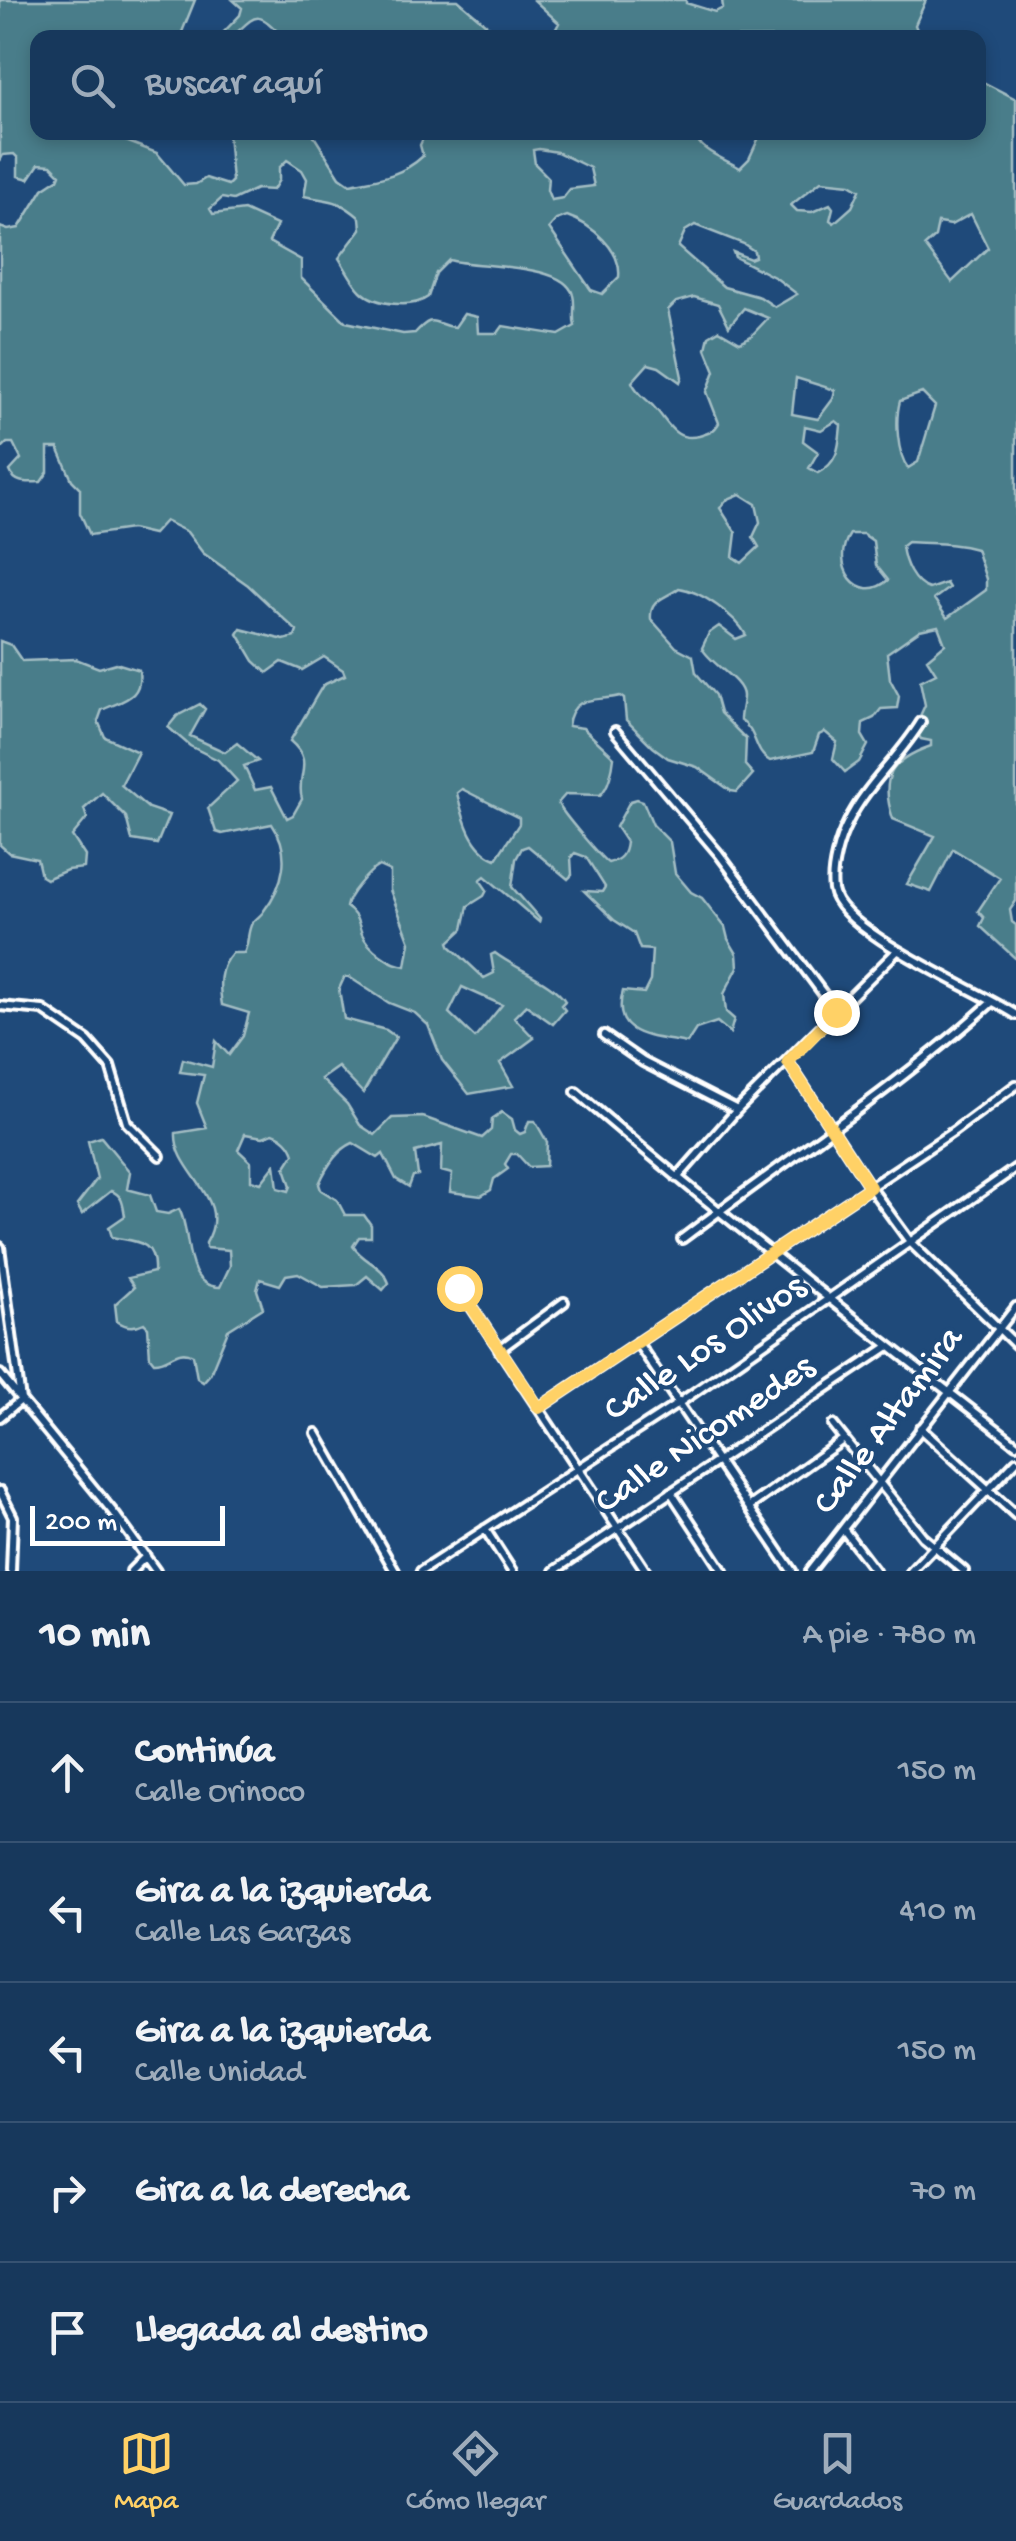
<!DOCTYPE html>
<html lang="es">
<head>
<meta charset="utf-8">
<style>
	body { margin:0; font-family:"Gochi Hand",sans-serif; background:#244365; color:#f1f3f6 }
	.scale { position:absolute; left:30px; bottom:25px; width:195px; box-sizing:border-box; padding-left:10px; border:5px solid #fff; border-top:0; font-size:28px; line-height:35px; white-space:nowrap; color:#fff; -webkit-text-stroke:8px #1f4a7a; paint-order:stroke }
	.stop { position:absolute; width:30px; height:30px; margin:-22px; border:8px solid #ffd166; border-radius:50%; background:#fff }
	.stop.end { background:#ffd166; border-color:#fff; box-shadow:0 2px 10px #0008 }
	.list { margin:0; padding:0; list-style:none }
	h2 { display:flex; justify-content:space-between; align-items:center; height:130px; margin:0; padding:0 40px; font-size:42px }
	h2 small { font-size:32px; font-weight:400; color:#9eacbb }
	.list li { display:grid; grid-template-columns:65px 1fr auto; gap:30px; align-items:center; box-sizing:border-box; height:140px; padding:0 40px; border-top:2px solid #365272 }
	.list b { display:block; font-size:38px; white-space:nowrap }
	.list p { margin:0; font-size:32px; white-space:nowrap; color:#9eacbb }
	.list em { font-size:32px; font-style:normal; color:#9eacbb }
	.icon { flex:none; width:55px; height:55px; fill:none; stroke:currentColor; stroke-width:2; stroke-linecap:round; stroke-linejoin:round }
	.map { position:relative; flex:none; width:1016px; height:1571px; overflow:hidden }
	.search { position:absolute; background:#17385c; box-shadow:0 5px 15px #0003; left:30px; right:30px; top:30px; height:110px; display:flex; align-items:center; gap:25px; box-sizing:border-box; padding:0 35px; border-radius:20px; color:#9eacbb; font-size:38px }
	.sheet { height:830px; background:#17385c }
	nav { display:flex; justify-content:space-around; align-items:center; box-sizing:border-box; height:140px; border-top:2px solid #365272; background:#17385c; font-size:28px; color:#9eacbb }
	nav a { display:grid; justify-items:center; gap:5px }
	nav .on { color:#ffd166 }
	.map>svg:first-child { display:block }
</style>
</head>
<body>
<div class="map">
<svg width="1016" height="1571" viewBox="0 0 1016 1571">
	<rect width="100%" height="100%" fill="#1f4a7a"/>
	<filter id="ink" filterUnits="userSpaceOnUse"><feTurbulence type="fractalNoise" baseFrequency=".01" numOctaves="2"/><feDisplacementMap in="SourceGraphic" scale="20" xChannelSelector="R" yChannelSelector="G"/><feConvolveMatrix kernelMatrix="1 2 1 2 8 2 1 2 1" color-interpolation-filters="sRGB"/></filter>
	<g filter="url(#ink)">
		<path fill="#487d8a" stroke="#a4bec4" stroke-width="2.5" fill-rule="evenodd" d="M 0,0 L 195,0 L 180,37 L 38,38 L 38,132 L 105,133 L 157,153 L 184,185 L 196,184 L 206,178 L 228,185 L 232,181 L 228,133 L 312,133 L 340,177 L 350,184 C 377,179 402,176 423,156 L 420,145 L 426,132 L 694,133 C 700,152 723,158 740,168 L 749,159 L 761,133 L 978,132 L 979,80 L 1016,99 L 1016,901 L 1010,910 L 1012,922 L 1016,925 L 1016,959 L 980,926 L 984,918 L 978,911 L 1000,878 L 953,849 L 931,892 L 907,884 L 935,836 L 893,819 C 879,777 891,760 931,746 L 931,741 L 921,739 L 914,729 L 925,705 L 920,681 L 936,673 L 927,659 L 945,644 L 938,626 L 920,630 L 887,653 L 890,679 L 899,696 L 897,708 L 881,709 L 874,718 L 863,723 L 862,735 L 868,745 L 859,762 L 845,772 L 833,759 L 837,742 L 825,732 L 819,735 L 813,752 L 770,761 C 753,752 758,731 740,720 C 740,712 743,704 743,696 C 743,680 710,664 702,648 L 709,633 L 719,626 L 736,639 L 746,635 C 736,616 701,591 679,588 C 667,598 649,599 651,619 L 676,647 L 693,656 L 696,673 L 715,695 L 720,713 L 746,739 L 745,765 L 753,774 L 737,792 L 731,791 L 697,767 L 668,758 L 653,747 L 626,720 L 624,699 L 620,696 C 597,702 572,693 568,726 L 583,728 L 614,757 C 613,767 609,788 600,795 L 566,794 L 558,803 C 561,812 601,858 608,863 C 620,860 625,855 626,842 L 616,827 L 630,801 L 637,799 L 643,801 L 653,825 L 670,842 L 675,873 L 691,892 L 702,898 L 725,927 L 728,939 L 737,954 L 738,967 L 724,994 L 726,1012 L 734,1019 L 730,1033 L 717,1022 L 696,1029 L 687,1043 C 652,1036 610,1038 623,991 L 644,993 L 650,981 L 652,950 L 640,949 L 634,933 L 614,920 L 584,891 L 602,892 L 605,887 L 586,857 L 575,853 L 571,857 L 572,875 L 568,879 L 528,846 L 522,848 L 516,859 L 512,887 L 540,919 L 539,922 L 485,876 L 480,880 L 487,890 L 484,896 L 468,906 L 463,929 L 449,942 L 451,947 L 484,978 L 494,973 L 491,955 L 495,953 C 514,968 555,983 565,1001 L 561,1005 L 565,1010 L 553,1024 L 526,1005 L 514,1017 L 534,1038 L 500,1063 L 513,1086 L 469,1094 L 442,1060 L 428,1025 L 415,1013 L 389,1003 L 349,977 L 344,978 L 339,989 L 344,1019 L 386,1030 L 396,1037 L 363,1093 L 338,1067 L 321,1079 L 347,1104 L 360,1125 L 375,1135 L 392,1118 L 423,1117 L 482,1138 L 491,1130 L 492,1119 L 502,1112 L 512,1119 L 515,1130 L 520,1134 L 525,1132 L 529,1121 L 535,1121 L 547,1142 L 546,1166 L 529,1167 L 517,1154 L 511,1154 L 505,1164 L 508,1169 L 494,1179 L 491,1190 L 481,1196 L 450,1192 L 452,1174 L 441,1171 L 442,1145 L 415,1152 L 418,1175 L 413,1176 L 409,1187 L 396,1179 L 383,1154 L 378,1158 L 353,1143 C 337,1150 326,1168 319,1184 L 321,1190 L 337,1200 L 345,1215 L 364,1215 L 371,1225 L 371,1237 L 359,1237 L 353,1246 C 363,1262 383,1265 389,1283 L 383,1290 L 367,1276 L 356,1285 L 323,1287 L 298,1273 L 286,1275 L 280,1285 L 260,1279 L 257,1290 L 263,1308 L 228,1330 L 210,1374 L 203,1382 L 197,1378 L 193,1355 C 177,1346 169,1363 154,1362 L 150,1357 L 148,1327 L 144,1323 C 134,1328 125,1327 117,1321 L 115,1304 L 134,1287 L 128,1278 L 154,1272 C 156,1239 135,1242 112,1237 L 109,1227 L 125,1216 C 123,1205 123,1195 111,1191 L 82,1214 L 77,1205 L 97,1179 L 88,1141 L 101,1137 L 130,1172 L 127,1189 L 150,1195 L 156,1212 L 168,1214 L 179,1209 C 193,1233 181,1286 220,1287 L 230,1266 L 229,1250 L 206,1248 L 206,1243 C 234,1197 174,1174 176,1133 L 207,1128 L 197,1103 L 204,1075 L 180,1072 L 183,1059 L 212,1067 L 216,1041 L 229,1055 L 243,1036 L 249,1013 L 222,1005 C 219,986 218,968 232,953 L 244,953 C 249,943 247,932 252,923 C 253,922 263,913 263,912 C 284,885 292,853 272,824 L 222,834 L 216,832 L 208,808 L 237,781 L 218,760 L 190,746 L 168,727 L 177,716 L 200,704 L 205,709 L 190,736 L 225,752 L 237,743 L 258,761 L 244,766 L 255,790 L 271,787 L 287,818 L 293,815 L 302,799 C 295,775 316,763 290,741 L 323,685 L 345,675 L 343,670 L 324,657 L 302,670 L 282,662 L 267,673 L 254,661 L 238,634 L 241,629 L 284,640 L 295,637 L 297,631 L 248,585 L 203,553 L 187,532 L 165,521 L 153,534 L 131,529 L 90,535 L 80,513 L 80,488 L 72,480 L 58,448 L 48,448 L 48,472 L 41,482 C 29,482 15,485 10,471 L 21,459 L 13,443 L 7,443 L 0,450 L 0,227 L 8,230 L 19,228 L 43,189 L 58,179 L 60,174 L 51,165 L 39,164 L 29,179 L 18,176 L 18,158 L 14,154 L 3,155 L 0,161 ZM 539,149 L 557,152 L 590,168 L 594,186 L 570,189 L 563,198 L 551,200 L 547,190 L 548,177 L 535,164 L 533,150 ZM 287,160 L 302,170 L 307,179 L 304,196 C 329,202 336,197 360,218 L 361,229 L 339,258 C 346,269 353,283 361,291 C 375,305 412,309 428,297 L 436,273 L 449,260 C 476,268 564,262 573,295 C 576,305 572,316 575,326 L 559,335 L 503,326 L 498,333 L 478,333 L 477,317 L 464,314 L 455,327 C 432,326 436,311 415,333 L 403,334 L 346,322 L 301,278 L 301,260 L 269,242 L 277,225 L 244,210 L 213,214 L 210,209 L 222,198 L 233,200 L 256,189 L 273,190 L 279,180 L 279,168 ZM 821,181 L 850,184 L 860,190 L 852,207 L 834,223 L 830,220 L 833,208 L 830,204 L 812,212 L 797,211 L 791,205 ZM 971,214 L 988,248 L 952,282 L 925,246 L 935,237 L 938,223 L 951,225 ZM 567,216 C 591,224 622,250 619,277 L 602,294 L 591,290 L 549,228 L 556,220 ZM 695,225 L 744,244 L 754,251 L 755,257 L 750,259 L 733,252 L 735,257 L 776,278 L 797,294 L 775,307 L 760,297 L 724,287 L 678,247 L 685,231 ZM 694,297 L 718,304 L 729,326 L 744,308 L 768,318 L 751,336 L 740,342 L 719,330 L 709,336 L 706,349 L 715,371 L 707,392 L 719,423 C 714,432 709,433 699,436 C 674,442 669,423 654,407 C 646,398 637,394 632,382 L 648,364 L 659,367 L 680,382 L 682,377 L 668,310 L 676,302 ZM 796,378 L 835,390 L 833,399 L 818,419 L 792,414 ZM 922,393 L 935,406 L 918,462 L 908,468 C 897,454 895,419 900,401 ZM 836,421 L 841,425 C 839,446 839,462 818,473 L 809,468 L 818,452 L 803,441 L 805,426 L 821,430 ZM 740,494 L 756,504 L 760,522 L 753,537 L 759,547 L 742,563 L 733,557 L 736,533 L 720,508 L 728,499 ZM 850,534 L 863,534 L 873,541 L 876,565 L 888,580 C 859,606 829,565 850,534 ZM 907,542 C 930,544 953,542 976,549 L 986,579 L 986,590 L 947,618 L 934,599 L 949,588 L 946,583 L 929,589 C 913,584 904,563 902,546 ZM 462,789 L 519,818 L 519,824 L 496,859 C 470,849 463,817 457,793 ZM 379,866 L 390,871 L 390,890 L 410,942 L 406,966 C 390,965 368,948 362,934 C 357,921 358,915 346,907 C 347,896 369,871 379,866 ZM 462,987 L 502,1005 L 475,1038 L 449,1013 ZM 273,1133 C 283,1136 291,1144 294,1154 L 285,1168 L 291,1186 L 289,1191 L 278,1188 L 275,1165 L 261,1183 L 251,1180 L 251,1162 L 238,1150 L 245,1134 L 263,1137 Z
			M 233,0 L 458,0 L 501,37 L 283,37 C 256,9 257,14 232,37 L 219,37 L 240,15 L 242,8 Z
			M 534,0 L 686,0 L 686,3 L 715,12 L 723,8 L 722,0 L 926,0 L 915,25 L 920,37 L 551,38 L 559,23 Z
			M 0,641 L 11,645 L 22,661 L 76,659 L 99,668 L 116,663 L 139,670 C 143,699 122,700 102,710 L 98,721 L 105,737 L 138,752 L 121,785 L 148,808 L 169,815 L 157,844 L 132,840 L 126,817 L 102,793 L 84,809 L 87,818 L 72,836 L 85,856 L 84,868 L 67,870 L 46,879 L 41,876 L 37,859 L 9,853 L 0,845 Z"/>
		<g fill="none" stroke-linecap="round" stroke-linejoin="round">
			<defs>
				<path id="minor" d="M 921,722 C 900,757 866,785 848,822 C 839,839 830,870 833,890 C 840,933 981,991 1016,1015
					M 615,731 L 719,854 L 836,1011
					M 0,1006 L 43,1010 L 87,1040 L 110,1066 L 127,1123 L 160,1156
					M 604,1035 L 643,1062 L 737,1110
					M 788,1062 L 870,1187 L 911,1243 L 1016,1345
					M 576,1092 C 718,1214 867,1329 1016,1444
					M 677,1178 L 737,1110 L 897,951
					M 682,1239 C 786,1160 895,1089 992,1002
					M 0,1247 L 21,1400 L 0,1417
					M 459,1288 L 646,1571
					M 637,1342 L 792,1571
					M 499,1350 L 564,1302
					M 0,1374 L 117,1517 L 156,1571
					M 539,1408 L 954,1131 L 1016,1085
					M 833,1425 L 923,1537 L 964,1571
					M 920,1428 L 1016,1515
					M 316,1433 L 395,1571
					M 0,1491 L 13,1517 L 11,1571
					M 671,1492 L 723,1571
					M 750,1506 L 844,1439
					M 485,1529 L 512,1571
					M 843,1529 L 875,1571
					M 131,1571 L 146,1556
					M 421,1571 L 679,1403 L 1016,1168
					M 554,1571 L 889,1346
					M 810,1571 L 1016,1307
					M 911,1571 L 1016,1461"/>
			</defs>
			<use href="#minor" stroke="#fff" stroke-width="14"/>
			<use href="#minor" stroke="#1f4a7a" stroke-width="6"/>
		</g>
	</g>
	<g fill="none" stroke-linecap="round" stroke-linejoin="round" filter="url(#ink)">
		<path stroke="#ffd166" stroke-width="12" d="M 459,1288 L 539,1408 L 870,1187 L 788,1062 L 836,1012"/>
	</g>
	<g text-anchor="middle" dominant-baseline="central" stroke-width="8" stroke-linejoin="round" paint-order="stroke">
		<g font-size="38" fill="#fff" stroke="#1f4a7a">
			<text transform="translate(706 1350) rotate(-34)">Calle Los Olivos</text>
			<text transform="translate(890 1422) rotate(-53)">Calle Altamira</text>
			<text transform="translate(706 1436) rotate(-34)">Calle Nicomedes</text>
		</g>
	</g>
</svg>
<div class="scale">200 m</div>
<div class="stop" style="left:459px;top:1288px"></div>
<div class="stop end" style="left:836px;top:1012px"></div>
<div class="search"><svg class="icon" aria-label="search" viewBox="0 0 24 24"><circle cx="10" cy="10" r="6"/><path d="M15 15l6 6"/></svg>Buscar aquí</div>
</div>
<section class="sheet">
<h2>10 min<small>A pie · 780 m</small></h2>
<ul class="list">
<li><svg class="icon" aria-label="ahead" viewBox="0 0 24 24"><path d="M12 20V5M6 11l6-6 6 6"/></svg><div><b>Continúa</b><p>Calle Orinoco</p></div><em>150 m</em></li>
<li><svg class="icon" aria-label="left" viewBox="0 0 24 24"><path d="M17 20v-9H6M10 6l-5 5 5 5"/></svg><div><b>Gira a la izquierda</b><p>Calle Las Garzas</p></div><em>410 m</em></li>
<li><svg class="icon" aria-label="left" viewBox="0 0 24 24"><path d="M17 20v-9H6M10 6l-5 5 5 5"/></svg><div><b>Gira a la izquierda</b><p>Calle Unidad</p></div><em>150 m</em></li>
<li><svg class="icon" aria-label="right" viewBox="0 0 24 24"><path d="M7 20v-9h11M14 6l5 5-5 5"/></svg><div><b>Gira a la derecha</b></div><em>70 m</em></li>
<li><svg class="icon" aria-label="arrive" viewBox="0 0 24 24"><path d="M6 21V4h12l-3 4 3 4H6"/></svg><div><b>Llegada al destino</b></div></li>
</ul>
</section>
<nav>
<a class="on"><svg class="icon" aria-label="map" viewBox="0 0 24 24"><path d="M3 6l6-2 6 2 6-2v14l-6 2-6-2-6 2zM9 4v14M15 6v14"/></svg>Mapa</a>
<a><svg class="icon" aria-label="directions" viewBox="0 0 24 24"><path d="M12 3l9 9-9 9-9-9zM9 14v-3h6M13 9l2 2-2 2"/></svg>Cómo llegar</a>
<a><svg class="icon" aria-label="saved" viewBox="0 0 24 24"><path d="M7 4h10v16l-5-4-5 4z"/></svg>Guardados</a>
</nav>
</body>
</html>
